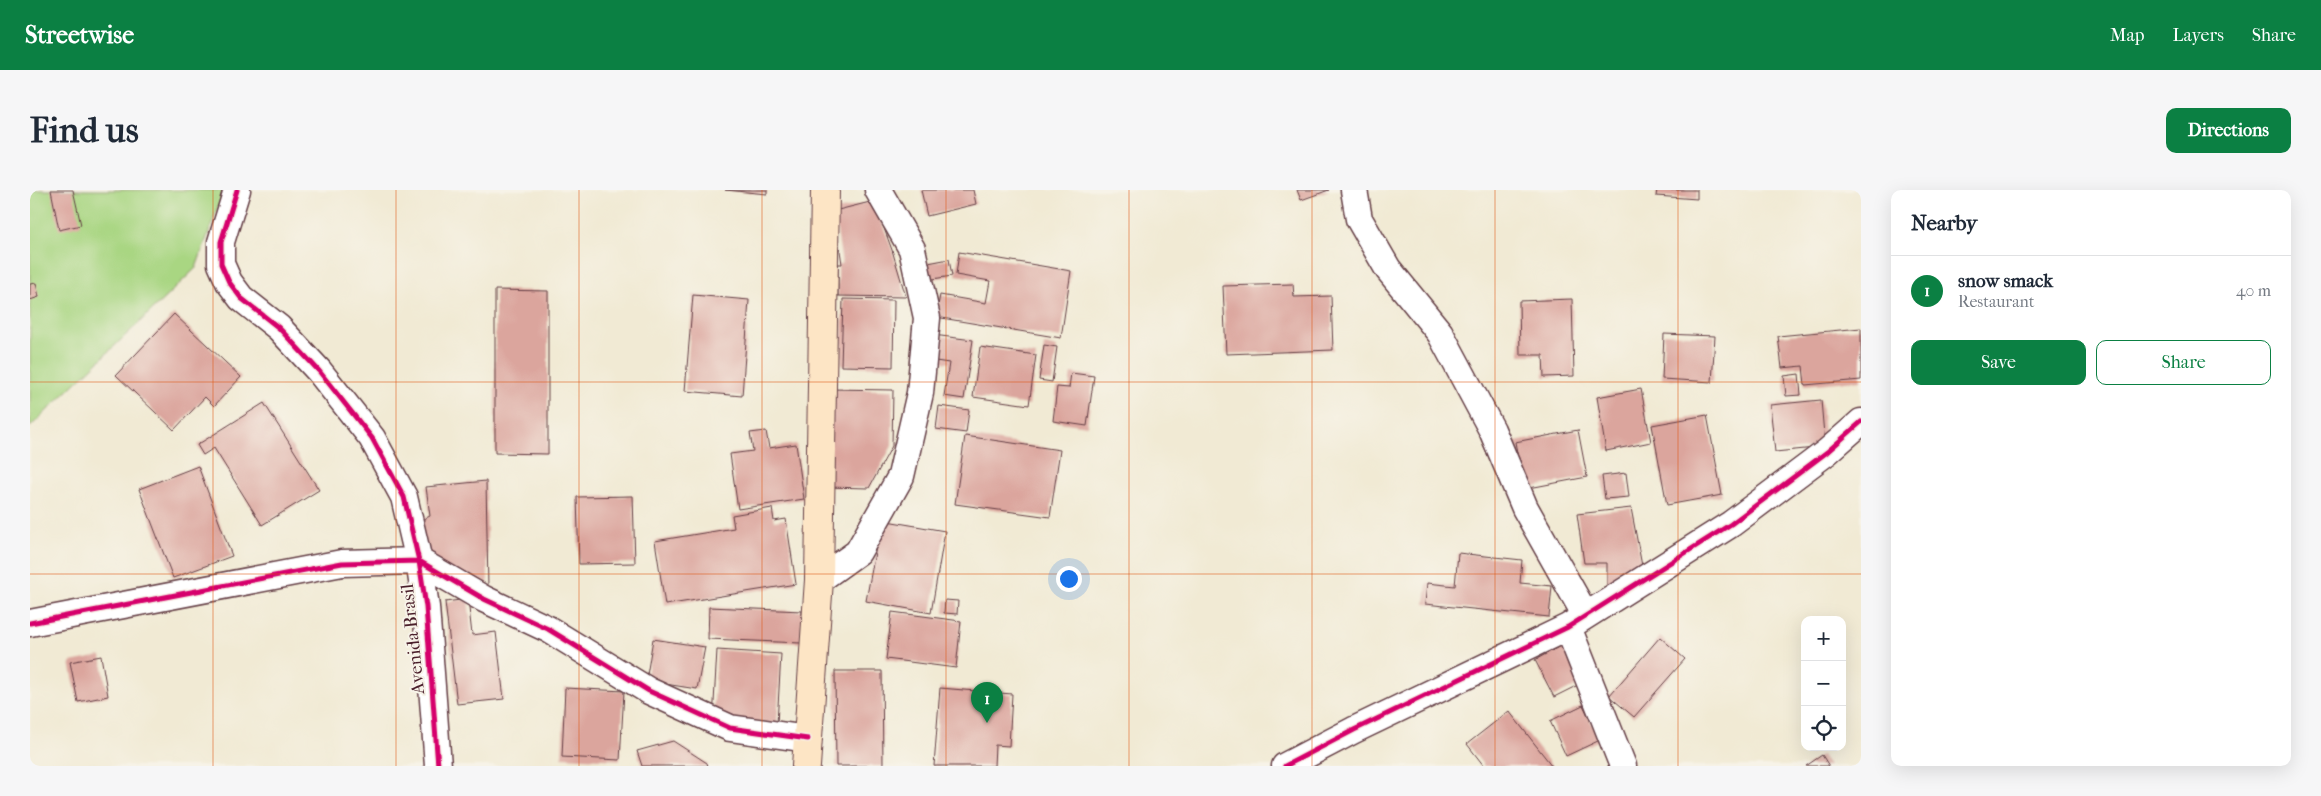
<!DOCTYPE html>
<html lang="en">
<head>
<meta charset="utf-8">
<style>
	body { margin:0; font-family:"IM FELL French Canon",serif; background:#f6f6f7; color:#1f2937 }
	.controls { position:absolute; right:15px; bottom:15px; display:grid; overflow:hidden; border-radius:10px; box-shadow:0 5px 20px #0002 }
	.controls button { width:45px; height:45px; display:grid; place-items:center; padding:0; border:0; border-bottom:1px solid #e0e1e3; background:#fff; color:#1f2937; font:25px sans-serif }
	.you { position:absolute; left:1038px; top:388px; width:18px; height:18px; margin:-12px; border:4px solid #fff; border-radius:50%; background:#1a73e8; box-shadow:0 0 0 8px #1a73e833 }
	.badge { display:grid; place-items:center; width:32px; height:32px; border-radius:50%; background:#0b8043; color:#fff; font-size:16px; font-weight:700 }
	.pin { position:absolute; translate:-50% -41px; filter:drop-shadow(0 1px 2px #0008) }
	.pin::after { content:''; position:absolute; top:26px; width:18px; height:15px; background:inherit; clip-path:polygon(0 0,100% 0,50% 100%) }
	.list { margin:0; padding:0; list-style:none }
	h2 { display:flex; justify-content:space-between; align-items:center; height:65px; margin:0; padding:0 20px; font-size:21px }
	h2 small { font-size:16px; font-weight:400; color:#747a83 }
	.list li { display:grid; grid-template-columns:32px 1fr auto; gap:15px; align-items:center; box-sizing:border-box; height:70px; padding:0 20px; border-top:1px solid #e0e1e3 }
	.list b { display:block; font-size:19px; white-space:nowrap }
	.list p { margin:0; font-size:16px; white-space:nowrap; color:#747a83 }
	.list em { font-size:16px; font-style:normal; color:#747a83 }
	.actions { display:flex; gap:10px; padding:15px 20px }
	.actions a { flex:1; padding:11px 0; border:1px solid #0b8043; border-radius:10px; text-align:center; font-size:18px; color:#0b8043 }
	.actions .main { background:#0b8043; color:#fff }
	.icon { flex:none; width:28px; height:28px; fill:none; stroke:currentColor; stroke-width:2; stroke-linecap:round; stroke-linejoin:round }
	.map { position:relative; flex:none; width:1831px; height:576px; overflow:hidden; border-radius:10px }
	header { display:flex; align-items:center; gap:30px; box-sizing:border-box; height:70px; padding:0 25px; background:#0b8043; color:#fff }
	header strong { font-size:24px }
	nav { display:flex; gap:28px; margin-inline-start:auto; font-size:18px }
	.intro { display:flex; align-items:center; justify-content:space-between; box-sizing:border-box; height:120px; padding:0 30px }
	h1 { margin:0; font-size:35px }
	.button { padding:12px 22px; border-radius:10px; background:#0b8043; color:#fff; font-size:18px; font-weight:700 }
	main { display:flex; gap:30px; padding:0 30px }
	aside { flex:1; background:#fff; border-radius:10px; box-shadow:0 5px 20px #0002 }
	.map>svg:first-child { display:block }
</style>
</head>
<body>
<header>
<strong>Streetwise</strong>
<nav><a>Map</a><a>Layers</a><a>Share</a></nav>
</header>
<div class="intro"><h1>Find us</h1><a class="button">Directions</a></div>
<main>
<div class="map">
<svg width="1831" height="576" viewBox="0 0 1831 576">
	<rect width="100%" height="100%" fill="#f7f3e8"/>
	<filter id="ink" filterUnits="userSpaceOnUse"><feTurbulence type="fractalNoise" baseFrequency=".02" numOctaves="2"/><feDisplacementMap in="SourceGraphic" scale="10" xChannelSelector="R" yChannelSelector="G"/><feConvolveMatrix kernelMatrix="1 2 1 2 8 2 1 2 1" color-interpolation-filters="sRGB"/></filter>
	<filter id="wash" filterUnits="userSpaceOnUse"><feTurbulence type="fractalNoise" baseFrequency=".0096" numOctaves="4" result="noise"/><feDisplacementMap in="SourceGraphic" scale="20" xChannelSelector="R" yChannelSelector="G"/><feGaussianBlur stdDeviation="1.12" result="paint"/><feColorMatrix in="noise" values="0 0 0 0 0 0 0 0 0 0 0 0 0 0 0 0 0 1.4 0 .05"/><feComposite in="paint" operator="in"/></filter>
	<g filter="url(#wash)">
		<rect width="100%" height="100%" fill="#f1ead4"/>
		<path fill="#a9d682" stroke="#7a7a56" d="M 0,0 L 194,0 L 166,78 L 0,237 Z"/>
		<g id="blocks">
			<path fill="#dba59d" d="M 21,0 L 43,0 L 51,35 L 29,40 Z
				M 695,0 L 737,0 L 737,4 Z
				M 891,0 L 943,0 L 946,14 L 897,26 Z
				M 1267,0 L 1299,0 L 1271,10 Z
				M 1627,0 L 1667,0 L 1667,9 L 1626,6 Z
				M 844,11 L 862,60 L 876,107 L 808,106 L 808,74 L 812,74 L 804,21 Z
				M 929,62 L 1041,81 L 1031,148 L 906,127 L 910,105 L 956,113 L 960,91 L 926,85 Z
				M 919,69 L 922,86 L 896,90 L 893,74 Z
				M 6,93 L 9,107 L 0,110 L 0,94 Z
				M 1263,94 L 1264,107 L 1301,106 L 1303,160 L 1196,164 L 1193,96 Z
				M 465,100 L 518,101 L 518,264 L 465,263 Z
				M 663,105 L 719,110 L 712,206 L 655,201 Z
				M 813,109 L 864,110 L 863,177 L 811,176 Z
				M 1542,109 L 1544,186 L 1514,187 L 1513,165 L 1490,165 L 1489,111 Z
				M 144,124 L 211,187 L 184,216 L 175,207 L 144,240 L 86,185 Z
				M 1831,138 L 1831,190 L 1775,195 L 1773,176 L 1752,178 L 1748,146 Z
				M 1634,144 L 1685,146 L 1682,192 L 1632,189 Z
				M 903,145 L 943,150 L 934,209 L 914,206 L 919,173 L 899,170 Z
				M 1014,155 L 1027,157 L 1022,192 L 1009,190 Z
				M 950,157 L 1006,165 L 999,215 L 943,207 Z
				M 1041,183 L 1064,186 L 1057,236 L 1023,231 L 1027,197 L 1039,198 Z
				M 1769,184 L 1771,205 L 1756,206 L 1754,186 Z
				M 798,199 L 863,200 L 862,256 L 839,298 L 796,297 Z
				M 1611,199 L 1621,252 L 1576,261 L 1567,207 Z
				M 1791,210 L 1795,257 L 1745,262 L 1740,215 Z
				M 234,213 L 289,300 L 232,335 L 184,258 L 173,265 L 167,255 Z
				M 909,216 L 939,220 L 936,243 L 906,239 Z
				M 1677,225 L 1692,305 L 1637,315 L 1622,235 Z
				M 1548,240 L 1557,287 L 1494,299 L 1485,252 Z
				M 736,241 L 739,258 L 766,254 L 774,309 L 708,319 L 700,264 L 723,261 L 720,243 Z
				M 935,246 L 1030,260 L 1020,327 L 925,314 Z
				M 168,276 L 202,366 L 143,388 L 109,299 Z
				M 1596,283 L 1599,307 L 1575,309 L 1572,286 Z
				M 456,291 L 458,398 L 399,370 L 388,332 L 400,326 L 396,297 Z
				M 603,306 L 605,373 L 549,374 L 547,307 Z
				M 742,318 L 744,331 L 756,329 L 766,394 L 635,415 L 625,351 L 704,338 L 702,325 Z
				M 1601,318 L 1612,376 L 1577,398 L 1577,373 L 1554,373 L 1547,324 Z
				M 851,330 L 915,341 L 901,423 L 836,411 Z
				M 1428,363 L 1492,370 L 1490,393 L 1522,396 L 1519,427 L 1395,414 L 1397,393 L 1425,396 Z
				M 438,409 L 442,445 L 466,442 L 474,509 L 427,514 L 415,412 Z
				M 915,410 L 928,411 L 927,424 L 914,423 Z
				M 679,417 L 772,421 L 771,453 L 678,449 Z
				M 862,422 L 931,431 L 926,478 L 856,469 Z
				M 1630,447 L 1655,469 L 1604,527 L 1579,506 Z
				M 623,449 L 675,457 L 667,499 L 616,491 Z
				M 1534,454 L 1554,492 L 1524,507 L 1505,470 Z
				M 687,460 L 751,464 L 747,534 L 683,530 Z
				M 71,466 L 78,506 L 48,512 L 40,472 Z
				M 805,481 L 852,481 L 853,576 L 806,576 Z
				M 535,498 L 594,501 L 590,570 L 532,567 Z
				M 910,498 L 982,504 L 979,556 L 965,555 L 964,576 L 904,576 Z
				M 1553,515 L 1570,550 L 1536,566 L 1520,531 Z
				M 1479,521 L 1522,576 L 1454,576 L 1437,554 Z
				M 643,551 L 677,573 L 678,576 L 612,576 L 607,561 Z
				M 1792,565 L 1799,576 L 1776,576 Z"/>
		</g>
	</g>
	<g filter="url(#ink)">
		<use href="#blocks" fill-opacity="0" stroke="#633d44" stroke-width="1"/>
		<g fill="none" stroke-linecap="round" stroke-linejoin="round">
			<defs>
				<path id="minor" d="M 207,0 L 191,52 L 191,74 L 199,92 L 211,108 L 249,138 L 289,181 L 342,248 L 374,307 L 389,371 L 396,417 L 408,576
					M 1324,0 L 1329,29 L 1358,79 L 1410,143 L 1462,240 L 1495,318 L 1555,424
					M 789,390 L 828,362 L 871,286 L 890,203 L 897,128 L 882,59 L 848,0
					M 0,433 L 312,373 L 389,371 L 454,409 L 518,439 L 619,501 L 700,538 L 778,549
					M 1538,437 L 1593,576
					M 1255,576 L 1324,540 L 1538,437 L 1701,334 L 1797,262 L 1831,232"/>
				<path id="secondary" d="M 776,576 L 789,390 L 795,0"/>
			</defs>
			<use href="#minor" stroke="#633d44" stroke-width="29"/>
			<use href="#secondary" stroke="#633d44" stroke-width="30"/>
			<use href="#minor" stroke="#fff" stroke-width="26"/>
			<use href="#secondary" stroke="#fde5c5" stroke-width="28"/>
			<defs>
				<path id="cycleway" d="M 207,0 L 191,52 L 191,74 L 199,92 L 211,108 L 249,138 L 289,181 L 342,248 L 374,307 L 389,371 L 396,417 L 408,576
					M 0,433 L 312,373 L 389,371 L 454,409 L 518,439 L 619,501 L 700,538 L 778,549
					M 1255,576 L 1324,540 L 1538,437 L 1701,334 L 1797,262 L 1831,232"/>
			</defs>
			<use href="#cycleway" stroke="#f7f3e8" stroke-width="8"/>
			<use href="#cycleway" stroke="#d6006c" stroke-width="5"/>
		</g>
	</g>
	<path fill="none" stroke="#e0560e" stroke-width="1" stroke-opacity="0.55" d="M 183,0 L 183,576M 366,0 L 366,576M 549,0 L 549,576M 732,0 L 732,576M 916,0 L 916,576M 1099,0 L 1099,576M 1282,0 L 1282,576M 1465,0 L 1465,576M 1648,0 L 1648,576M 0,192 L 1831,192M 0,384 L 1831,384"/>
	<g text-anchor="middle" dominant-baseline="central" stroke-width="4" stroke-linejoin="round" paint-order="stroke">
		<g font-size="18" fill="#4a1f2b" stroke="#f7f3e8">
			<text transform="translate(383 449) rotate(-96)">Avenida Brasil</text>
		</g>
	</g>
</svg>
<div class="controls">
<button>+</button>
<button>−</button>
<button><svg class="icon" aria-label="locate" viewBox="0 0 24 24"><circle cx="12" cy="12" r="6"/><path d="M12 2v4M12 18v4M2 12h4M18 12h4"/></svg></button>
</div>
<div class="you"></div>
<div class="pin badge" style="left:957px;top:533px">1</div>
</div>
<aside>
<h2>Nearby<small></small></h2>
<ul class="list">
<li><span class="badge">1</span><div><b>snow smack</b><p>Restaurant</p></div><em>40 m</em></li>
</ul>
<div class="actions"><a class="main">Save</a><a>Share</a></div>
</aside>
</main>
</body>
</html>
